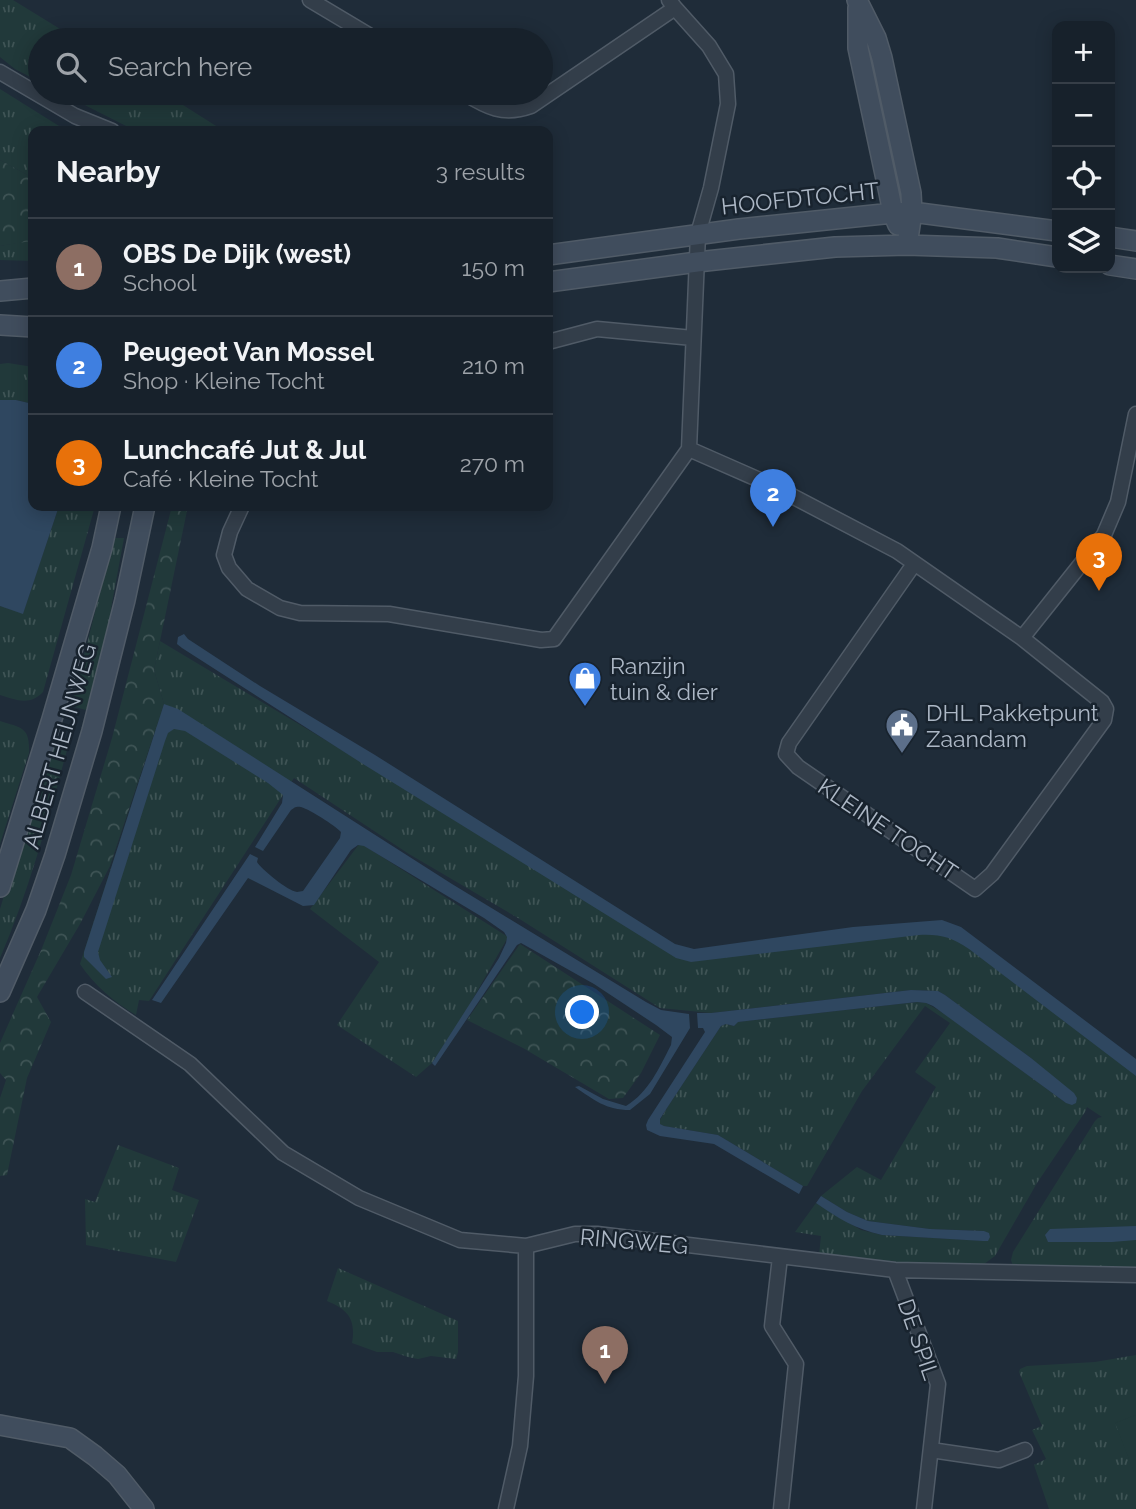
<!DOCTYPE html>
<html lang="en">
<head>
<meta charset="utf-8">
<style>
	body { margin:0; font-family:Raleway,sans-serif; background:#242e37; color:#f1f3f6 }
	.controls { position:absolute; right:21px; top:21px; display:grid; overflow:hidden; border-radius:14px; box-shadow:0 4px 18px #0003 }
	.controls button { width:63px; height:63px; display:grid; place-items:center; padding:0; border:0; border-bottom:2px solid #363e47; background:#17212b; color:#f1f3f6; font:35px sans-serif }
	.you { position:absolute; left:583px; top:1013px; width:24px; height:24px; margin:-18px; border:5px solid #fff; border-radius:50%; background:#1a73e8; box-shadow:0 0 0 10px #1a73e833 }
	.badge { display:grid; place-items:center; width:46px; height:46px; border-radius:50%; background:#79b6ff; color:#fff; font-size:23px; font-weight:700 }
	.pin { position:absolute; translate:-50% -58px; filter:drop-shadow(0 2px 4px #0008) }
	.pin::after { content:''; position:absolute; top:37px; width:24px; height:21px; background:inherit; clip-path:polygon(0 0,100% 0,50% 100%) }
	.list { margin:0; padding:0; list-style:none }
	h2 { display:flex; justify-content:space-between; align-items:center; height:91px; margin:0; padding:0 28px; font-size:30px }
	h2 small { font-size:23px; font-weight:400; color:#9ea3a9 }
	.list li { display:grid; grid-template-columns:46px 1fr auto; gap:21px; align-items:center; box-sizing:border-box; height:98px; padding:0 28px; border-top:2px solid #363e47 }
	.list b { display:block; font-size:26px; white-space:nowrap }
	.list p { margin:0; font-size:23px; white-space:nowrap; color:#9ea3a9 }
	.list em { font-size:23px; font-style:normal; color:#9ea3a9 }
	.icon { flex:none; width:38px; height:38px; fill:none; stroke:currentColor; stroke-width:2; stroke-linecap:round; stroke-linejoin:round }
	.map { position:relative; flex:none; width:1136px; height:1509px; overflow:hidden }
	.search { position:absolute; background:#17212b; box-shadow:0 4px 18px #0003; left:28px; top:28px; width:525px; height:77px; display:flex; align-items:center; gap:18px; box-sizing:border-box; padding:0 24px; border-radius:38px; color:#9ea3a9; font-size:26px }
	.panel { position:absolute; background:#17212b; box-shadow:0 4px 18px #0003; left:28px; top:126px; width:525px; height:385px; border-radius:14px }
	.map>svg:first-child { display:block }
</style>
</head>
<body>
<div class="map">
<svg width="1136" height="1509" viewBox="0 0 1136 1509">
	<defs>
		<pattern id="grass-tufts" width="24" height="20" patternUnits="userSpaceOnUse" patternTransform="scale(1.75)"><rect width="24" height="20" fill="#21393a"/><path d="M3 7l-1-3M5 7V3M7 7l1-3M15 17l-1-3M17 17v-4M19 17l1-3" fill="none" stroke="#3f5455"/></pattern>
		<pattern id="forest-crowns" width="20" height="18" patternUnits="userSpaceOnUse" patternTransform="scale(1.75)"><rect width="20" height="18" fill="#21393a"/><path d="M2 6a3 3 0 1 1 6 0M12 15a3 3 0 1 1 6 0" fill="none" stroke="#3f5455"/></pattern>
	</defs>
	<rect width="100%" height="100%" fill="#1f2c39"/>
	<path fill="url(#grass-tufts)" d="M 0,0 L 13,0 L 78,40 L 40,40 L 40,82 L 15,69 L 0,57 Z
		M 0,89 L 67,131 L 33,131 L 33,178 L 0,160 Z
		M 61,93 L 164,93 L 224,131 L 136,131 Z
		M 33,240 L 33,261 L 0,260 L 0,246 Z
		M 8,363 L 33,367 L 33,404 L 16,400 L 0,400 L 0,364 Z
		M 59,506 L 95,506 L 43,692 C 30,706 16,700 0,695 L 0,606 L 23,613 Z
		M 114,538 L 124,538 L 112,603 L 106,643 L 86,710 L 71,706 Z
		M 160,641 L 494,841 L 680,954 L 948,928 L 1136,1066 L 1136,1267 L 1029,1270 L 1014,1269 L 1011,1260 L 1013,1252 L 1095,1121 L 1098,1118 L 1102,1117 L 1087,1107 L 1085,1112 L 1037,1183 L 995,1256 L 984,1264 L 968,1269 L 819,1255 L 821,1236 L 795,1232 L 816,1203 L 861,1230 L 882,1235 L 988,1241 L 984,1231 L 930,1229 L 868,1221 L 847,1212 L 821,1196 L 857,1167 L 881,1180 L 936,1087 L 915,1072 L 950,1023 L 925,1006 L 862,1091 L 807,1186 L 803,1186 L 718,1135 L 664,1126 L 660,1124 L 660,1120 L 667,1108 L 721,1026 L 726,1024 L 734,1026 L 737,1022 L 917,1002 L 926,1003 L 945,1014 L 1066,1103 L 1031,1058 L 945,995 L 938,991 L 911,990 L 711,1013 L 660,1008 L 518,918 L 409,854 L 294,778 L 149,1001 L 139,1000 L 136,1015 C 114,1002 94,985 80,964 L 164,704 L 154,670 Z
		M 0,721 C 22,728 30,727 29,753 L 0,844 Z
		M 60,740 L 67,750 C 48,820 29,891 0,958 L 0,909 L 49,748 L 54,742 Z
		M 360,843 L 508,937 L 462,1018 L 432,1063 L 416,1077 L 337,1025 L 379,962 L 310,909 Z
		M 118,1145 L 179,1168 L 172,1190 L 199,1200 L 176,1262 L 86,1245 L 85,1199 L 95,1202 Z
		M 338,1268 L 458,1321 L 458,1352 L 456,1359 L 431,1356 L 418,1359 L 408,1357 L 393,1352 L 377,1352 L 352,1343 C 356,1320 349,1310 327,1301 Z
		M 1136,1355 L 1136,1509 L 1049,1509 L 1034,1465 L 1046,1459 L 1032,1430 L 1042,1426 L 1019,1372 L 1020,1369 L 1027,1366 L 1095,1362 Z"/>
	<path fill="url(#forest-crowns)" d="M 0,160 L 33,178 L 33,240 L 31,241 L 0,246 Z
		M 172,506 L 188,506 L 154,670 L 164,704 L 110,866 L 80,924 L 37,997 L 51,1022 L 27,1078 L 7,1175 L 0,1176 L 0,1098 L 6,1080 L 0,1073 L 0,1043 L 42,948 L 71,875 L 112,738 Z
		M 520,944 L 660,1035 L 641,1073 L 623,1098 L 609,1099 L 523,1048 L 467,1020 Z"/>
	<path fill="#21393a" d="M 1136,1415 L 1136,1471 L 1134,1472 L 1115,1423 Z"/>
	<path fill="#2f4760" d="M 0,400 L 16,400 L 33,404 L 33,506 L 59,506 L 23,614 L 0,606 Z
		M 184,634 L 188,639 L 260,686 L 375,755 L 675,944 L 694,949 L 853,927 L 942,920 L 961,927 L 1136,1059 L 1136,1076 L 969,949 C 951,937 940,934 919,935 L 691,962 L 676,958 L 363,764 L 182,648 L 177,644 L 178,637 Z
		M 164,704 L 178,709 L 452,884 L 646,1002 L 661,1010 L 689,1014 L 690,1028 L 650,1094 L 630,1110 C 606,1110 594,1100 575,1087 L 579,1086 L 603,1099 L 626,1106 C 649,1092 659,1068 671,1045 L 672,1037 L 656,1025 L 594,984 L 521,943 L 517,945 L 435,1066 L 432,1063 L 499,958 L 506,943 L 507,937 L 504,932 L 484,918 L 364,846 L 358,845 L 351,850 L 314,905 L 303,906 L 248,878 L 161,1003 L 152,1000 L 250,854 L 258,858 L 257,862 C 261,869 288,891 297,892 C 299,892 301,891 303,891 L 340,838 L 341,832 C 334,825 311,810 301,807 C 296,806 295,807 291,810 L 263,851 L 255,847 L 282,803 L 283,795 L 268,783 L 185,731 L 174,729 L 168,733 L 165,741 L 98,952 L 100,960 L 112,977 L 106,979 L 84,957 L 84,952 Z
		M 911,990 L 938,991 L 945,995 L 1031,1058 L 1074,1093 L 1077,1098 L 1076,1103 L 1072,1105 L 1066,1103 L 933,1006 L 926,1003 L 917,1002 L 738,1022 L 734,1026 L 726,1024 L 721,1026 L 667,1108 L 660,1119 L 660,1124 L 664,1126 L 718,1135 L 803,1186 L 799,1194 L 714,1144 L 660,1136 L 647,1130 L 646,1125 L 648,1120 L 705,1032 L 703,1028 L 698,1028 L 697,1013 L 711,1013 Z
		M 821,1196 L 847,1212 L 868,1221 L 930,1229 L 984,1231 L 989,1233 L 990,1237 L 988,1241 L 983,1241 L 882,1235 C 855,1229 838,1218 816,1203 Z
		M 1136,1226 L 1136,1240 L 1112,1242 L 1048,1242 L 1045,1235 L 1050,1229 Z"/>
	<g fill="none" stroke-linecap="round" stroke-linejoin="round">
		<defs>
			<path id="street" d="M 310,0 L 377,40
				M 0,72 L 75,116 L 112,131
				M 464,93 C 487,107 503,116 531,106 L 675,8 L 669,0
				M 548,342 L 597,329 L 693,338
				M 689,449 L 771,485 L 897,551 L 1022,638 L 1102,702 L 1106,709 L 1104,720 L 992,874 L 975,889 L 798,767 L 786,754 L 789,743 L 914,564
				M 242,506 L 230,532 L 224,555 L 229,568 L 247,589 L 280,608 L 300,613 L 389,614 L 541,640 L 554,639 L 689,449 L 698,234 L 711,188 L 728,104 L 726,74 L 709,46 L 675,8
				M 1022,638 L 1104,535 L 1118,502 L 1136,414
				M 85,992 L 190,1064 L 283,1153 L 359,1198 L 460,1240 L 526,1246 L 575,1234 L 597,1234 L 895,1270 L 1136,1275
				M 780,1257 L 772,1326 L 796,1364 L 781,1509
				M 895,1270 L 938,1384 L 924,1509
				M 931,1450 L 999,1460 L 1025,1450
				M 506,1509 L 520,1446 L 526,1376 L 526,1246"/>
			<path id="secondary" d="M 857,0 L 876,38 L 882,58 L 911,193 L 912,212 L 907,245
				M 858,8 L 858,48 L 889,193 L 893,213 L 898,225
				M 1110,237 L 1136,241
				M 548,255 L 739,229 L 893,213 L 912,212 L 1057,231
				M 1110,265 L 1136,269
				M 548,282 L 697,262 L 835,247 L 907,245 L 997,248 L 1057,257
				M 0,291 L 33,288
				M 0,325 L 33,327
				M 0,887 L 52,719 L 102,548 L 111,506
				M 0,992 L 36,910 L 55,855 L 92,731 L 125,600 L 145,506
				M 0,1425 L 70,1438 L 95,1456 L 117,1475 L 144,1509"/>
		</defs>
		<use href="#street" stroke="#505b67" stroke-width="17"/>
		<use href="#secondary" stroke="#505b67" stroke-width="22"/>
		<use href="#street" stroke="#333e4a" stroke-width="14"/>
		<use href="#secondary" stroke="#404d5d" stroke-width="19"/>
	</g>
	<defs>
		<symbol id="shop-pin" viewBox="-11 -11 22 30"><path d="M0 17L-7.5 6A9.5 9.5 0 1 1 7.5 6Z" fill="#3f7fe0" stroke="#18232e"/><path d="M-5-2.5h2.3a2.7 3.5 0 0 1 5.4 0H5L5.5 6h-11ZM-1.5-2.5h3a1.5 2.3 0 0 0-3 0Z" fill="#fff"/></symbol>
		<symbol id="civic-pin" viewBox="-11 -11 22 30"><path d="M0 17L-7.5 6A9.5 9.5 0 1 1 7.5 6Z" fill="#5c6f8a" stroke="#18232e"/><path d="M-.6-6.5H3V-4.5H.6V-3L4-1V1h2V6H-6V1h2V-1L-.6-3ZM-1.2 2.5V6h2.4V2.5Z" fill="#fff"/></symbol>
	</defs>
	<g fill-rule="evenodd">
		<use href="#shop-pin" x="566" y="659" width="38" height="52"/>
		<use href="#civic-pin" x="883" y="706" width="38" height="52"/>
	</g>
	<g text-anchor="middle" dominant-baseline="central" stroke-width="5" stroke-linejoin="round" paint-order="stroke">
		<g font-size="23" fill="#adb8c6" stroke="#18232e">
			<text transform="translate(800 198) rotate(-6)">HOOFDTOCHT</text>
			<text transform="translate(59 746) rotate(-74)">ALBERT HEIJNWEG</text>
			<text transform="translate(888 829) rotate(34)">KLEINE TOCHT</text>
			<text transform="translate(634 1241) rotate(5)">RINGWEG</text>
			<text transform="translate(919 1339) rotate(71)">DE SPIL</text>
		</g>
		<g font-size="23" fill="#adb8c6" stroke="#18232e" text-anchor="start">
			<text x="610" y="665">Ranzijn<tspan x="610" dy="26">tuin &amp; dier</tspan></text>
			<text x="926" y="712">DHL Pakketpunt<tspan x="926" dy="26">Zaandam</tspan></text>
		</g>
	</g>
</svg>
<div class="controls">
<button>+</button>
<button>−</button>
<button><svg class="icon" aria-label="locate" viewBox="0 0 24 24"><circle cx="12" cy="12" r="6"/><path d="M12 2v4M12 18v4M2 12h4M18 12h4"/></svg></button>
<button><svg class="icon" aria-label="layers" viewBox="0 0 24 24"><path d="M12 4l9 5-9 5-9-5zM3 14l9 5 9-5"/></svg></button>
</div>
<div class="you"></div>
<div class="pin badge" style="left:605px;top:1384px;background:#8d6e63">1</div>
<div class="pin badge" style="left:773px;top:527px;background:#3f7fe0">2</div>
<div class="pin badge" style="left:1099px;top:591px;background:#e8710a">3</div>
<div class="search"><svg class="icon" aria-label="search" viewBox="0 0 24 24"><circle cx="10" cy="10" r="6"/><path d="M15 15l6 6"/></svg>Search here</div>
<section class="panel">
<h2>Nearby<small>3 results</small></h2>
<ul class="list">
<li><span class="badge" style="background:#8d6e63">1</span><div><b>OBS De Dijk (west)</b><p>School</p></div><em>150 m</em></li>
<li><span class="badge" style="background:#3f7fe0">2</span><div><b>Peugeot Van Mossel</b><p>Shop · Kleine Tocht</p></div><em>210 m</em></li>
<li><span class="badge" style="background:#e8710a">3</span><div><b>Lunchcafé Jut &amp; Jul</b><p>Café · Kleine Tocht</p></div><em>270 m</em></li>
</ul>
</section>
</div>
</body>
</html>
